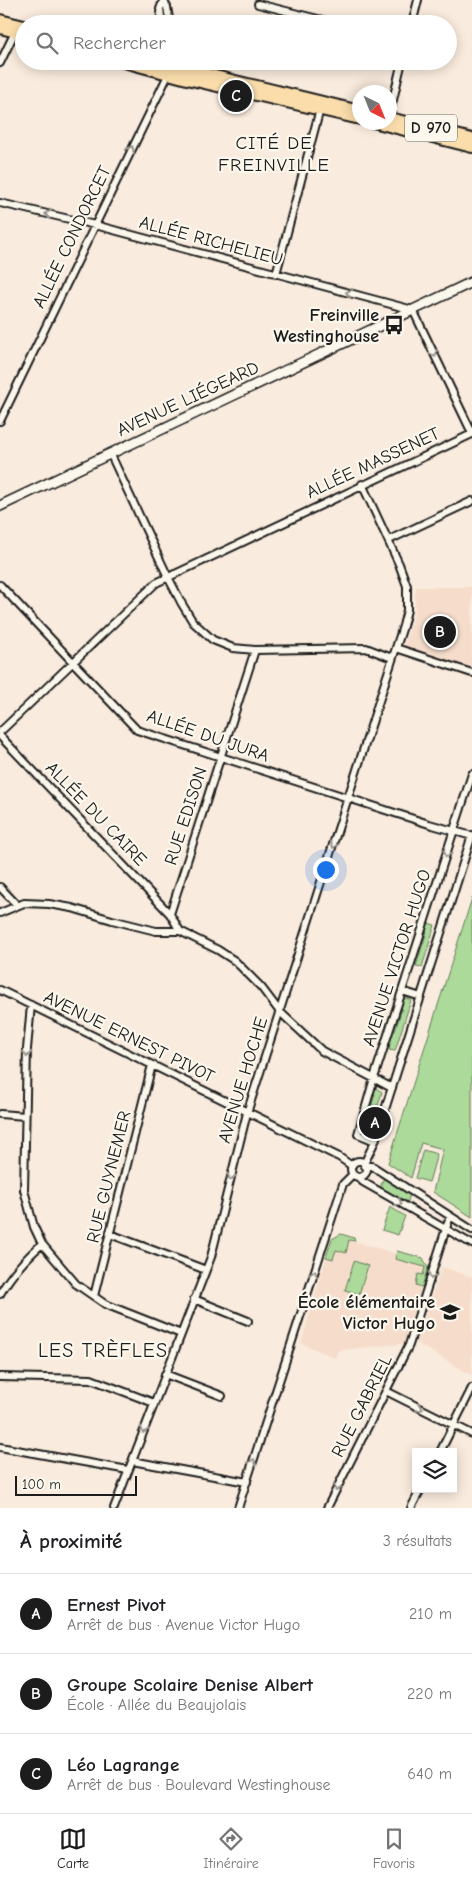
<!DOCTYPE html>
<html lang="fr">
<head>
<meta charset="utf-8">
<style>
	body { margin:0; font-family:"Comic Neue",sans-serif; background:#f2f2f2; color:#202124 }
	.controls { position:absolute; right:15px; bottom:15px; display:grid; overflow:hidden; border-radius:0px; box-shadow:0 2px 12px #0003 }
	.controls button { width:45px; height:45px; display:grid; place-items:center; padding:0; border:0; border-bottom:1px solid #e0e0e0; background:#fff; color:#202124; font:25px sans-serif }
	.compass { position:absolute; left:352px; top:85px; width:45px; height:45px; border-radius:50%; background:#fff; box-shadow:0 2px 12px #0003; rotate:137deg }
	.scale { position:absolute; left:15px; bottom:12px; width:122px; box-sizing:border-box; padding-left:5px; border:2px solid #1c1c1c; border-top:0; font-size:14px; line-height:18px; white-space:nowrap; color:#1c1c1c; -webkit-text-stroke:4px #fbf7ec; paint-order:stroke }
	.you { position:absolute; left:325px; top:869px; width:18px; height:18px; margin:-12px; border:4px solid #fff; border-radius:50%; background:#1a73e8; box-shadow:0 0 0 8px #1a73e833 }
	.badge { display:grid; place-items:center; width:32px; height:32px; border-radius:50%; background:#1c1c1c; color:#fff; font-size:16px; font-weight:700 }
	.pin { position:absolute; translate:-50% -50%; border:2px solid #fff; box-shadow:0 1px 5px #0006 }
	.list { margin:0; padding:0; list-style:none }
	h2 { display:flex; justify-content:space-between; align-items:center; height:65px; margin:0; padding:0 20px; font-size:21px }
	h2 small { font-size:16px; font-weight:400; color:#757577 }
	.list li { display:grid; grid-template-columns:32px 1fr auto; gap:15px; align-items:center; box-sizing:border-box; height:80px; padding:0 20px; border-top:1px solid #e0e0e0 }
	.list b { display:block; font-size:19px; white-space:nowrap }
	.list p { margin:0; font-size:16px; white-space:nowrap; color:#757577 }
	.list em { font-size:16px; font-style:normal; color:#757577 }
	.icon { flex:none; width:28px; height:28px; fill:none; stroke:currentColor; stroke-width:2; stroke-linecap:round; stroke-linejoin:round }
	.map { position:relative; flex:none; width:472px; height:1508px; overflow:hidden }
	.search { position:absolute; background:#fff; box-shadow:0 2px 12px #0003; left:15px; right:15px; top:15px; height:55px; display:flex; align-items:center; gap:12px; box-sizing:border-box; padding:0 18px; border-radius:28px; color:#757577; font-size:19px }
	.sheet { height:305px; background:#fff }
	nav { display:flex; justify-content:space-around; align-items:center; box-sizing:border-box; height:70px; border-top:1px solid #e0e0e0; background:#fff; font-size:14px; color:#757577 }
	nav a { display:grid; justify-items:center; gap:2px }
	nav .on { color:#1c1c1c }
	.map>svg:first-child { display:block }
</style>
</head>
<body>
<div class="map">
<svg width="472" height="1508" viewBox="0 0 472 1508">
	<rect width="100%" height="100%" fill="#f9ebdd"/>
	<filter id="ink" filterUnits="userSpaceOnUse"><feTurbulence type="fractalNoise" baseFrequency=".02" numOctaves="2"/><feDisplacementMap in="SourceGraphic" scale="10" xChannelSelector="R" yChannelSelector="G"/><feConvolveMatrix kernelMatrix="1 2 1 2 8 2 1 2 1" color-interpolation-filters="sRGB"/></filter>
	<g filter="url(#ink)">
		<path fill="#f6ddcb" d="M 416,587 L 472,587 L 472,679 L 401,654 L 414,615 Z
			M 336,1236 L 424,1262 L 428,1268 L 404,1344 L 338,1350 L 335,1358 L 301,1343 L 332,1239 Z
			M 442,1267 L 472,1277 L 472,1375 L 416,1343 Z"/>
		<path fill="#acda9a" stroke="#647b5b" d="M 472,898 L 472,1217 L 433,1192 L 443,1149 L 421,1143 L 411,1178 L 388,1163 Z
			M 427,923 L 435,925 L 422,967 L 416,966 L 427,931 L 424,930 Z
			M 403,997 L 411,1000 L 395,1051 L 389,1050 L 390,1046 L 388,1045 L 392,1031 L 395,1031 L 402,1008 L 400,1007 Z
			M 374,1087 L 382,1092 L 370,1132 L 364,1131 L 375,1094 L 373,1093 Z
			M 423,1150 L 437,1154 L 429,1182 L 415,1178 Z
			M 384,1177 L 410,1194 L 407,1204 L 380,1188 Z
			M 390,1207 L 405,1216 L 398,1235 L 382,1230 Z
			M 341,1234 L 354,1238 L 355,1241 L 349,1240 L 346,1253 L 336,1250 L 333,1259 L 326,1257 L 332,1239 Z
			M 397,1251 L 423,1258 L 428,1268 L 422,1287 L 416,1285 L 418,1274 L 423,1275 L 425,1267 L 395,1259 Z
			M 354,1261 L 368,1266 L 359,1294 L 345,1290 Z"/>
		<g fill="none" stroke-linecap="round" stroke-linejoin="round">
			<defs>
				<path id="street" d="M 163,0 L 167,7 L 170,24
					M 258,4 L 338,24
					M 162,24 L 160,9 L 163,1
					M 412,24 L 418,0
					M 0,63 L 15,32
					M 390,113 L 402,61
					M 0,203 L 95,225 L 413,310 L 472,433
					M 276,274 L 320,109
					M 0,421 L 170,71
					M 110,453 L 168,577 L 182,604 L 193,622 L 213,640 L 233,648 L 255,650 L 366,648 L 392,658
					M 389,540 L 472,501
					M 0,585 L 137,730 L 429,824 L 472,836
					M 396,648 L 472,673
					M 0,732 L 156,583 L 472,434
					M 0,736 L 170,914
					M 0,887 L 17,905
					M 0,913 L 24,903 L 49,904 L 72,908 L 112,920 L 156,931 L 180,931 L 218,950 L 235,961 L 261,987 L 280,1012 L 322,1051 L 392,1088
					M 180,931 L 170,914 L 255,650
					M 0,990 L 339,1157 L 352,1166
					M 402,991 L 421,997
					M 31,1005 L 27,1049 L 24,1190 L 34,1227 L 42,1244 L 76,1284 L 105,1304 L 181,1334
					M 0,1114 L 25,1116
					M 375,1141 L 358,1134 L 374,1078 L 472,774
					M351 1169a8 8 0 1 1 16 0a8 8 0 1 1-16 0Z
					M 364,1164 L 375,1141 L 472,835
					M 365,1166 L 372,1166 L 472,1230
					M 358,1177 L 363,1182 L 472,1244
					M 110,1234 L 206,1270
					M 0,1294 C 11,1274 25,1259 42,1244
					M 94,1296 L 152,1065
					M 194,1299 L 248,1321
					M 165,1374 L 222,1396
					M 0,1377 L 91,1379 L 154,1403
					M 386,1391 L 472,1434
					M 0,1447 L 128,1470
					M 440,1452 L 472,1388
					M 132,1461 L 247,1482
					M 114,1508 L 211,1257 L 247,1113 L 403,626 L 407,610 L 407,586 L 399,564 L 362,484
					M 238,1508 L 343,1184 L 353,1174
					M 327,1508 L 409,1345 L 450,1216
					M 411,1508 L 421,1489"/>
				<path id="secondary" d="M 0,506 L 472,282"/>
				<path id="primary" d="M 0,20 L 24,26
					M 0,28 L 24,34
					M 120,61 L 187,79 L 360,119
					M 153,61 L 360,111
					M 390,118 L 472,139
					M 373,122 L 472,147"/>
			</defs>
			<use href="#street" stroke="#1c1c1c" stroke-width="10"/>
			<use href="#secondary" stroke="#1c1c1c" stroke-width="12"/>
			<use href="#primary" stroke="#1c1c1c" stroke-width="14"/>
			<use href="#street" stroke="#fbf7ec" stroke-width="6"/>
			<use href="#secondary" stroke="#fbf7ec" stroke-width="9"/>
			<use href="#primary" stroke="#faddab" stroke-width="10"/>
		</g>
		<defs><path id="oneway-chevron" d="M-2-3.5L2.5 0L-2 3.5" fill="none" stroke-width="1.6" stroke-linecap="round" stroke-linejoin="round" transform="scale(1.25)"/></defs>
		<g stroke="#97948e">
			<use href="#oneway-chevron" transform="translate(131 149) rotate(-64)"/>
			<use href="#oneway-chevron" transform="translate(48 214) rotate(-167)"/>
			<use href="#oneway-chevron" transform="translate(349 293) rotate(-165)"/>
			<use href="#oneway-chevron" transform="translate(434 354) rotate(65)"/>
			<use href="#oneway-chevron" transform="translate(334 845) rotate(108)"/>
			<use href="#oneway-chevron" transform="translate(447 854) rotate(108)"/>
			<use href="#oneway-chevron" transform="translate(27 1054) rotate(93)"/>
			<use href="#oneway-chevron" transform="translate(231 1177) rotate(104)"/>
			<use href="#oneway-chevron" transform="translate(399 1203) rotate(30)"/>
			<use href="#oneway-chevron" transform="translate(314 1274) rotate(-72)"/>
			<use href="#oneway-chevron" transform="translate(432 1276) rotate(108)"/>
			<use href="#oneway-chevron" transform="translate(420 1408) rotate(26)"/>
			<use href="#oneway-chevron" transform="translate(144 1430) rotate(111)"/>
			<use href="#oneway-chevron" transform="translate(253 1462) rotate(-72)"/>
			<use href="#oneway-chevron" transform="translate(337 1488) rotate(117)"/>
		</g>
	</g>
	<defs>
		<symbol id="bus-bare" viewBox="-9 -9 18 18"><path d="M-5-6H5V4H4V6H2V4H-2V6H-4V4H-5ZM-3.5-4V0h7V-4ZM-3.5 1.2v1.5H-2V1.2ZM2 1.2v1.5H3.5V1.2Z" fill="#1c1c1c" stroke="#fbf7ec" stroke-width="2.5" paint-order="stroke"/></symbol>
		<symbol id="school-bare" viewBox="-9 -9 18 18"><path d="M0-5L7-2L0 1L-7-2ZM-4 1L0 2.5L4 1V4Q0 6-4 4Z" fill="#1c1c1c" stroke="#fbf7ec" stroke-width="2.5" paint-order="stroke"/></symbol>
	</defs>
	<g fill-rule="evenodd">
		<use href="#bus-bare" x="380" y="311" width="28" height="28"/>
		<use href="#school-bare" x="436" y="1298" width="28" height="28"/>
	</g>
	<g text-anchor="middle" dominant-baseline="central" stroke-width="4.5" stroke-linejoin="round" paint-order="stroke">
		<rect fill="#fbf7ec" stroke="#5f5e5a" stroke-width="1" x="405" y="114.5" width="52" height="27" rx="4"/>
		<g font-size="16" font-weight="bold" fill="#1c1c1c">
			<text x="431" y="128">D 970</text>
		</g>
		<g font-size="18" fill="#1c1c1c" stroke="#fbf7ec">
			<text transform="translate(72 237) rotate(-64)">ALLÉE CONDORCET</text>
			<text transform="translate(211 241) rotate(15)">ALLÉE RICHELIEU</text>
			<text transform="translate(188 399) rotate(-25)">AVENUE LIÉGEARD</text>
			<text transform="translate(373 463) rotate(-25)">ALLÉE MASSENET</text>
			<text transform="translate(208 736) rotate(19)">ALLÉE DU JURA</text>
			<text transform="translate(96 814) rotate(46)">ALLÉE DU CAIRE</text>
			<text transform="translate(186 816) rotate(-72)">RUE EDISON</text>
			<text transform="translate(397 958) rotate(-72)">AVENUE VICTOR HUGO</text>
			<text transform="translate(129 1037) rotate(26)">AVENUE ERNEST PIVOT</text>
			<text transform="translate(243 1080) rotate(-73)">AVENUE HOCHE</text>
			<text transform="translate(109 1177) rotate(-76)">RUE GUYNEMER</text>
			<text transform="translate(362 1406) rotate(-63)">RUE GABRIEL</text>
		</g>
		<g font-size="18" font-weight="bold" fill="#1c1c1c" stroke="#fbf7ec" text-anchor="end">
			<text x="379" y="315">Freinville<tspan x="379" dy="21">Westinghouse</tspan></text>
			<text x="435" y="1302">École élémentaire<tspan x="435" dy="21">Victor Hugo</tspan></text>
		</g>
		<g font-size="19" letter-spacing="1" fill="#1c1c1c" stroke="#fbf7ec">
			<text x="274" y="143">CITÉ DE<tspan x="274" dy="22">FREINVILLE</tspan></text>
		</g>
		<g font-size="20" letter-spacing="1" fill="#1c1c1c" stroke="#fbf7ec">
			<text x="103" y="1350">LES TRÈFLES</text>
		</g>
	</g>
</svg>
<div class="controls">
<button><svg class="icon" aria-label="layers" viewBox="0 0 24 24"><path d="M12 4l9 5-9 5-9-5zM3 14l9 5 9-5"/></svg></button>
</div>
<svg class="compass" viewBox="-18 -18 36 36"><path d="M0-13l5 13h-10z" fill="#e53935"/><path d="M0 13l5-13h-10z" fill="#757577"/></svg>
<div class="scale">100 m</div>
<div class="you"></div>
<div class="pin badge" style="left:375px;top:1123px">A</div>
<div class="pin badge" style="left:440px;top:632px">B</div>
<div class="pin badge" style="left:236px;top:96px">C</div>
<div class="search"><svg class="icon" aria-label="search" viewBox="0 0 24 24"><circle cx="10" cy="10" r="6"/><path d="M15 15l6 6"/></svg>Rechercher</div>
</div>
<section class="sheet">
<h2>À proximité<small>3 résultats</small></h2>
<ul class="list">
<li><span class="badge">A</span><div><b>Ernest Pivot</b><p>Arrêt de bus · Avenue Victor Hugo</p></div><em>210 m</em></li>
<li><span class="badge">B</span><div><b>Groupe Scolaire Denise Albert</b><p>École · Allée du Beaujolais</p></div><em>220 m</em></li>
<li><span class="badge">C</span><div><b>Léo Lagrange</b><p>Arrêt de bus · Boulevard Westinghouse</p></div><em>640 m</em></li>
</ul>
</section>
<nav>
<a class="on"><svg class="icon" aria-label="map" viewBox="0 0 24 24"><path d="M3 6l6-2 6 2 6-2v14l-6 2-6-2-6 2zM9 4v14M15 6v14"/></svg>Carte</a>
<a><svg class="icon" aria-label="directions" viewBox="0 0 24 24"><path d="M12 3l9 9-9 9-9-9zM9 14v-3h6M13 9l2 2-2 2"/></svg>Itinéraire</a>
<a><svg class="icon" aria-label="saved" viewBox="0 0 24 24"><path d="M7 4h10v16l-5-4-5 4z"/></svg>Favoris</a>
</nav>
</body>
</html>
